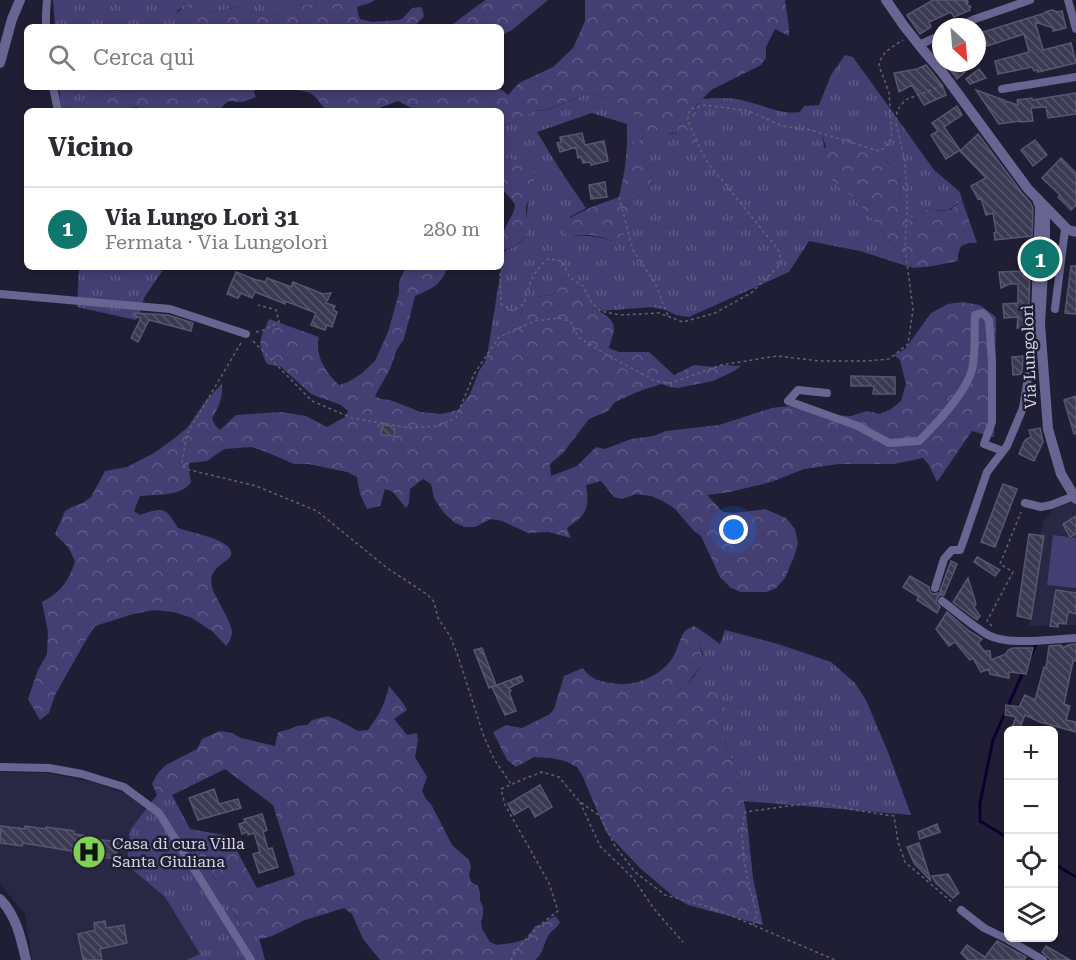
<!DOCTYPE html>
<html lang="it">
<head>
<meta charset="utf-8">
<style>
	body { margin:0; font-family:"Roboto Serif",serif; background:#f7f7f7; color:#2b2b33 }
	.controls { position:absolute; right:18px; bottom:18px; display:grid; overflow:hidden; border-radius:9px; box-shadow:0 3px 9px #0003 }
	.controls button { width:54px; height:54px; display:grid; place-items:center; padding:0; border:0; border-bottom:2px solid #e1e1e2; background:#fff; color:#2b2b33; font:30px sans-serif }
	.compass { position:absolute; left:932px; top:18px; width:54px; height:54px; border-radius:50%; background:#fff; box-shadow:0 3px 9px #0003; rotate:154deg }
	.you { position:absolute; left:734px; top:530px; width:21px; height:21px; margin:-15px; border:4px solid #fff; border-radius:50%; background:#1a73e8; box-shadow:0 0 0 9px #1a73e833 }
	.badge { display:grid; place-items:center; width:39px; height:39px; border-radius:50%; background:#0f766e; color:#fff; font-size:20px; font-weight:700 }
	.pin { position:absolute; translate:-50% -50%; border:3px solid #fff; box-shadow:0 2px 6px #0006 }
	.list { margin:0; padding:0; list-style:none }
	h2 { display:flex; justify-content:space-between; align-items:center; height:78px; margin:0; padding:0 24px; font-size:26px }
	h2 small { font-size:20px; font-weight:400; color:#7c7c81 }
	.list li { display:grid; grid-template-columns:39px 1fr auto; gap:18px; align-items:center; box-sizing:border-box; height:84px; padding:0 24px; border-top:2px solid #e1e1e2 }
	.list b { display:block; font-size:22px; white-space:nowrap }
	.list p { margin:0; font-size:20px; white-space:nowrap; color:#7c7c81 }
	.list em { font-size:20px; font-style:normal; color:#7c7c81 }
	.icon { flex:none; width:33px; height:33px; fill:none; stroke:currentColor; stroke-width:2; stroke-linecap:round; stroke-linejoin:round }
	.map { position:relative; flex:none; width:1076px; height:960px; overflow:hidden }
	.search { position:absolute; background:#fff; box-shadow:0 3px 9px #0003; left:24px; top:24px; width:480px; height:66px; display:flex; align-items:center; gap:15px; box-sizing:border-box; padding:0 21px; border-radius:9px; color:#7c7c81; font-size:22px }
	.panel { position:absolute; background:#fff; box-shadow:0 3px 9px #0003; left:24px; top:108px; width:480px; height:162px; border-radius:9px }
	.map>svg:first-child { display:block }
</style>
</head>
<body>
<div class="map">
<svg width="1076" height="960" viewBox="0 0 1076 960">
	<defs>
		<pattern id="grass-tufts" width="24" height="20" patternUnits="userSpaceOnUse" patternTransform="scale(1.5)"><rect width="24" height="20" fill="#443f73"/><path d="M3 7l-1-3M5 7V3M7 7l1-3M15 17l-1-3M17 17v-4M19 17l1-3" fill="none" stroke="#5e5a87"/></pattern>
		<pattern id="forest-crowns" width="20" height="18" patternUnits="userSpaceOnUse" patternTransform="scale(1.5)"><rect width="20" height="18" fill="#443f73"/><path d="M2 6a3 3 0 1 1 6 0M12 15a3 3 0 1 1 6 0" fill="none" stroke="#5e5a87"/></pattern>
		<pattern id="building-back-hatch" width="6" height="6" patternUnits="userSpaceOnUse" patternTransform="scale(1.5)"><rect width="6" height="6" fill="#3b3a52"/><path d="M-1 5l2 2M0 0l6 6M5-1l2 2" fill="none" stroke="#56566b"/></pattern>
	</defs>
	<rect width="100%" height="100%" fill="#201e34"/>
	<path fill="#292743" d="M 1076,501 L 1076,625 L 1029,626 L 1040,536 L 1043,521 L 1054,508 Z
		M 0,772 L 46,773 L 94,782 L 127,794 L 159,819 L 245,960 L 32,960 L 25,914 L 0,884 Z"/>
	<path fill="url(#grass-tufts)" d="M 53,0 L 317,0 L 316,4 L 295,5 L 287,8 L 281,13 L 267,18 L 238,7 L 210,13 L 200,5 L 179,9 L 175,16 L 182,27 L 55,27 Z
		M 845,55 L 853,57 L 934,170 L 960,192 L 962,200 C 948,211 948,212 930,209 L 914,220 L 906,214 L 901,204 L 899,172 L 886,161 L 842,131 L 822,135 L 831,180 L 851,196 L 869,214 L 887,240 L 894,245 L 903,258 L 913,268 L 860,251 L 809,241 L 789,272 L 689,317 L 676,315 L 666,310 L 652,307 L 600,311 L 584,305 L 576,286 L 570,278 L 561,280 L 553,295 L 526,298 L 523,310 L 488,350 L 504,251 C 509,249 514,247 518,244 C 533,233 522,212 531,197 L 512,159 L 501,157 L 501,125 L 512,123 L 534,111 L 547,110 L 589,93 L 599,95 L 627,107 L 638,119 L 644,134 L 641,139 L 627,144 L 627,124 L 592,113 L 537,132 L 562,173 L 586,208 L 570,217 L 574,236 C 588,235 599,236 612,241 L 637,210 L 632,201 L 632,194 L 651,184 L 652,178 L 647,171 L 643,160 L 661,141 L 663,135 C 673,132 690,135 702,135 L 695,108 L 702,99 C 717,98 731,97 745,101 C 763,105 781,115 800,112 L 804,106 L 819,105 L 831,75 Z
		M 59,87 L 145,87 L 139,91 L 130,92 L 112,90 L 81,105 L 69,105 L 64,111 L 61,111 Z
		M 79,267 L 165,267 L 144,298 L 140,313 L 136,320 L 77,307 Z
		M 725,630 L 778,644 L 831,662 L 855,683 L 866,700 L 888,752 L 911,815 L 743,801 L 738,776 L 723,736 L 722,721 L 686,688 C 691,679 705,665 703,654 C 701,650 699,645 698,640 L 705,633 L 720,644 Z
		M 157,795 L 172,795 L 190,829 L 201,858 L 214,877 L 240,924 L 252,935 L 259,938 L 265,960 L 186,960 L 200,954 L 165,897 L 127,865 L 130,830 Z"/>
	<path fill="url(#forest-crowns)" d="M 317,0 L 375,0 L 372,2 L 357,7 L 358,14 L 360,19 L 372,22 L 399,20 L 403,18 L 412,8 L 421,7 L 423,11 L 424,17 L 413,27 L 182,27 L 175,16 C 179,9 188,3 197,4 C 202,4 206,10 210,13 L 238,7 L 267,18 L 281,13 L 287,8 L 295,5 L 316,4 Z
		M 486,0 L 548,0 L 512,30 L 501,36 L 501,27 L 449,27 C 462,18 473,8 486,0 Z
		M 585,0 L 785,0 L 789,29 L 789,36 L 775,29 L 766,47 L 766,58 L 761,65 L 711,90 L 695,107 L 702,135 L 696,142 L 689,145 L 685,135 L 671,133 L 664,136 L 661,141 L 643,160 L 647,171 L 652,178 L 651,184 L 633,194 L 632,201 L 637,210 L 630,231 L 612,241 C 605,238 598,236 591,235 C 582,235 573,236 564,235 L 560,226 C 579,210 597,205 619,197 L 625,168 L 627,144 L 641,139 L 644,134 L 638,119 L 627,107 L 599,95 L 589,93 L 546,110 L 534,111 L 512,123 L 501,125 L 501,111 L 417,111 L 398,101 L 377,109 L 377,111 L 326,111 C 310,87 311,95 286,87 L 498,87 L 508,95 L 519,83 L 553,67 L 573,48 L 585,21 Z
		M 145,87 L 256,87 L 254,92 L 256,97 L 243,102 L 228,101 L 219,110 L 221,111 L 138,111 L 137,107 L 111,111 L 64,111 L 69,105 L 81,105 L 112,90 L 130,92 L 139,91 Z
		M 830,130 C 835,130 840,130 844,132 C 861,140 885,160 899,172 C 901,191 897,207 914,220 L 920,213 L 930,209 L 942,211 L 950,210 L 962,200 L 977,243 L 969,243 L 961,246 L 958,254 L 958,261 L 933,266 L 913,268 L 903,258 L 894,245 L 887,240 L 869,214 L 851,196 L 831,180 L 823,153 L 826,147 L 822,134 Z
		M 501,157 L 512,159 L 533,168 C 535,177 535,186 532,196 C 531,199 528,201 527,204 C 524,212 528,220 528,228 C 526,240 512,250 501,250 L 501,231 L 505,229 C 509,218 514,216 515,204 L 504,191 L 501,189 Z
		M 406,267 L 447,267 C 443,284 430,290 415,296 L 404,339 L 397,349 L 390,369 L 375,396 L 381,399 L 390,400 L 421,412 L 441,414 L 458,410 L 470,394 L 479,371 L 485,362 L 488,350 L 523,310 L 525,298 L 553,295 L 561,280 L 570,278 L 576,286 L 584,305 C 594,309 614,315 614,329 C 614,335 610,342 609,348 L 619,352 L 649,352 L 674,375 L 694,365 L 715,367 L 721,365 L 741,366 L 734,371 L 713,381 L 678,388 L 670,387 L 662,384 L 642,390 L 615,402 L 608,411 L 589,419 L 563,453 L 550,464 L 551,476 L 577,466 L 596,447 L 605,449 L 631,439 L 653,436 L 666,431 L 719,425 L 772,408 L 789,406 L 827,415 L 851,416 L 867,411 L 880,414 L 891,409 L 901,401 L 906,384 L 900,360 L 894,355 L 905,349 L 931,313 L 948,304 L 962,302 L 980,305 L 996,317 L 994,437 L 972,431 L 937,482 L 929,465 L 923,458 L 894,464 L 839,464 L 804,469 L 771,482 L 730,492 L 707,495 L 723,512 L 735,513 L 765,509 L 786,518 L 795,529 L 798,543 L 794,557 L 785,578 L 776,588 L 767,592 L 741,592 L 731,588 L 720,577 L 701,536 L 694,531 L 675,509 L 663,501 L 651,496 L 636,494 L 622,499 L 614,497 L 601,481 L 586,485 C 590,509 586,515 567,528 L 571,538 L 548,532 L 528,533 L 502,521 L 491,519 L 475,527 L 465,527 L 455,523 L 443,512 L 434,498 L 431,484 L 423,479 L 410,489 L 409,503 L 406,508 L 393,492 L 385,489 L 380,506 L 367,509 L 360,494 L 357,477 L 347,472 L 308,464 L 294,464 L 264,451 L 251,447 L 224,449 L 207,461 L 189,463 L 189,471 L 191,482 C 182,497 155,494 140,496 L 134,511 L 140,515 C 164,507 165,507 178,528 C 190,532 223,538 230,549 C 238,563 206,562 212,587 C 215,598 234,625 232,634 C 231,638 228,643 226,646 L 213,632 L 192,618 L 174,612 L 154,610 L 133,614 L 95,626 L 86,640 L 55,695 L 49,713 L 40,720 L 28,699 L 38,670 L 47,654 L 48,632 L 42,602 C 61,592 69,581 75,561 L 68,547 L 55,534 L 65,511 L 74,506 L 83,503 L 91,497 L 105,471 L 127,467 L 154,453 L 176,437 L 187,428 L 207,399 L 222,384 C 223,397 219,407 212,418 L 215,425 L 220,430 L 236,415 L 282,412 L 306,416 L 327,427 L 345,417 L 348,411 L 341,405 L 311,394 L 281,367 L 267,364 C 256,341 260,341 269,319 L 319,337 C 314,355 326,373 339,385 L 348,382 L 361,374 L 375,361 L 388,332 L 399,293 L 399,282 Z
		M 694,626 L 705,633 L 698,640 L 704,662 L 693,676 L 686,688 L 713,692 L 720,695 L 727,711 L 722,721 L 723,736 L 738,776 L 746,811 L 753,878 L 763,925 L 688,905 L 674,897 L 640,868 L 606,832 L 583,777 L 577,767 L 565,761 L 551,758 L 534,757 L 516,767 L 507,760 L 493,732 L 506,725 L 522,728 L 550,714 L 554,709 L 564,676 L 583,668 C 590,679 599,681 611,683 C 633,688 662,676 673,657 C 678,649 680,637 685,631 C 688,628 691,628 694,626 Z
		M 389,686 C 395,694 403,701 407,710 L 394,719 L 407,735 L 417,733 L 418,740 L 415,757 L 427,777 L 422,791 L 426,799 L 431,804 L 452,845 L 469,860 L 471,867 L 469,875 L 471,882 L 478,886 L 480,893 L 480,900 L 483,907 L 483,915 L 481,922 L 482,929 L 490,942 L 497,945 L 512,943 L 527,939 L 535,926 L 542,924 L 555,916 L 560,922 C 557,928 554,929 550,933 C 543,942 544,954 535,960 L 380,960 L 363,939 L 352,914 L 344,908 L 305,920 L 272,936 L 261,939 L 252,935 L 240,924 L 232,910 L 214,877 L 201,858 L 190,829 L 229,836 L 257,888 L 295,875 L 273,805 L 225,769 L 172,795 L 157,795 L 152,784 L 158,773 L 166,765 L 197,749 L 202,739 L 220,731 L 232,733 L 241,738 L 275,746 L 278,732 L 287,730 L 297,726 L 307,725 L 312,720 L 328,716 L 338,720 L 358,731 L 368,730 C 379,715 385,705 389,686 Z"/>
	<path fill="#443f73" d="M 1053,535 L 1076,538 L 1076,588 L 1047,585 Z"/>
	<g fill="none" stroke-linecap="round" stroke-linejoin="round">
		<path stroke="#0c002f" stroke-width="3" d="M 1031,655 L 1037,642
			M 1008,838 L 980,821 L 980,803 L 993,740 L 1023,672
			M 1054,864 L 1076,877"/>
	</g>
	<path fill="url(#building-back-hatch)" stroke="#585770" stroke-width="1.5" d="M 933,0 L 966,0 L 970,10 L 954,17 L 951,12 L 929,22 L 931,27 L 920,34 L 907,15 Z
		M 1052,10 L 1058,12 L 1062,11 L 1066,28 L 1053,31 L 1053,28 L 1035,22 L 1043,49 L 1043,50 L 1071,43 L 1076,63 L 1038,72 L 1038,70 L 1034,71 L 1032,67 L 998,74 L 995,61 L 1029,52 L 1024,34 L 987,46 L 983,32 L 1045,13 L 1045,12 Z
		M 952,63 L 958,63 L 965,72 L 957,79 L 948,67 Z
		M 926,65 L 942,85 L 946,95 L 924,105 L 912,85 L 899,92 L 894,73 L 917,69 Z
		M 979,69 L 986,78 L 970,84 L 966,79 Z
		M 976,90 L 1004,100 L 1006,103 L 1005,101 L 1018,105 L 1017,100 L 1032,98 L 1032,100 L 1076,93 L 1076,114 L 1048,118 L 1046,107 L 1031,108 L 1033,121 L 1020,122 L 1020,121 L 999,124 Z
		M 957,106 L 962,115 L 944,127 L 960,150 L 946,159 L 931,135 L 938,131 L 932,123 Z
		M 582,133 L 585,145 L 604,141 L 608,161 L 591,165 L 590,162 L 583,163 L 581,157 L 578,158 L 576,147 L 560,152 L 557,143 L 561,142 L 560,137 Z
		M 978,134 L 1022,193 L 1030,202 L 1033,208 L 1032,236 L 995,240 L 994,233 L 996,232 L 993,213 L 986,215 L 981,198 L 978,199 L 971,186 L 986,178 L 960,151 Z
		M 1035,140 L 1047,155 L 1033,166 L 1021,150 Z
		M 1061,158 L 1076,173 L 1076,205 L 1071,210 L 1058,197 L 1060,195 L 1042,178 Z
		M 605,182 L 607,197 L 591,199 L 589,185 Z
		M 1028,246 L 1031,246 L 1028,327 L 1017,328 L 1018,317 L 1004,318 L 1003,304 L 1018,303 L 1018,284 L 1009,284 L 1001,288 L 999,272 L 1025,271 Z
		M 1071,266 L 1076,266 L 1076,314 L 1065,313 Z
		M 236,272 L 259,281 L 259,280 L 265,282 L 267,278 L 291,287 L 293,282 L 323,294 L 331,293 L 326,303 L 335,306 L 333,310 L 337,312 L 332,327 L 327,325 L 325,330 L 311,325 L 316,313 L 285,301 L 285,304 L 255,292 L 252,298 L 241,293 L 238,298 L 227,294 Z
		M 134,313 L 168,315 L 193,323 L 191,331 L 149,320 L 138,342 L 131,338 L 141,318 L 133,316 Z
		M 1023,356 L 1022,374 L 1013,375 L 1012,357 Z
		M 851,376 L 895,377 L 895,394 L 873,394 L 874,386 L 851,386 Z
		M 1076,396 L 1076,433 L 1074,434 L 1064,400 Z
		M 382,425 L 395,426 L 394,436 L 381,435 Z
		M 1040,428 L 1043,442 L 1034,461 L 1019,454 L 1025,440 L 1031,437 L 1029,430 Z
		M 1003,484 L 1017,489 L 995,547 L 981,542 Z
		M 1076,516 L 1076,534 L 1070,537 L 1063,524 Z
		M 1029,534 L 1044,536 L 1031,619 L 1017,616 Z
		M 977,557 L 1000,570 L 995,576 L 974,562 Z
		M 951,561 L 957,564 L 944,595 L 940,595 L 937,598 L 936,603 L 940,607 L 937,613 L 917,600 L 919,597 L 903,587 L 910,576 L 929,587 L 930,592 L 933,594 L 939,593 L 942,595 L 940,591 Z
		M 968,578 L 976,604 L 974,607 L 980,616 L 977,620 L 953,602 Z
		M 1056,590 L 1076,593 L 1076,614 L 1068,612 L 1066,624 L 1058,623 L 1058,627 L 1050,626 Z
		M 947,612 L 969,631 L 982,639 L 978,643 L 984,651 L 990,651 L 991,660 L 1006,654 L 1008,650 L 1013,648 L 1033,648 L 1026,674 L 1009,672 L 1009,678 L 990,674 L 989,669 L 981,672 L 973,658 L 970,660 L 955,642 L 949,646 L 936,629 Z
		M 1076,644 L 1076,661 L 1073,661 L 1064,704 L 1070,706 L 1066,720 L 1076,722 L 1076,732 L 1040,722 L 1025,715 L 1019,730 L 1011,730 L 1016,717 L 1005,715 L 1006,705 L 1019,707 L 1025,695 L 1035,700 L 1044,667 L 1046,668 L 1049,646 L 1061,645 L 1063,648 L 1068,645 Z
		M 482,648 L 496,685 L 489,688 L 474,650 Z
		M 521,676 L 523,681 L 509,688 L 511,691 L 509,692 L 516,711 L 505,715 L 492,687 Z
		M 540,785 L 552,807 L 535,817 L 529,806 L 514,815 L 508,804 Z
		M 214,789 L 219,804 L 238,799 L 241,808 L 198,820 L 189,798 Z
		M 262,814 L 267,830 L 263,832 L 268,849 L 272,848 L 278,867 L 259,873 L 253,854 L 260,852 L 254,833 L 248,835 L 248,832 L 242,834 L 239,824 L 245,822 L 244,819 Z
		M 937,824 L 940,832 L 920,839 L 918,832 Z
		M 1,826 L 25,829 L 25,826 L 46,829 L 46,827 L 74,831 L 74,834 L 94,837 L 94,839 L 118,842 L 116,859 L 72,853 L 72,851 L 23,843 L 22,846 L 0,843 Z
		M 919,843 L 931,881 L 914,863 L 907,847 Z
		M 948,874 L 959,893 L 953,898 L 936,883 L 932,876 Z
		M 105,921 L 106,928 L 124,925 L 127,943 L 100,949 L 102,960 L 83,960 L 78,934 L 95,930 L 94,923 Z
		M 997,941 L 1026,957 L 1024,960 L 968,960 L 961,953 L 967,945 L 985,957 Z
		M 1046,946 L 1070,960 L 1051,960 L 1042,952 Z"/>
	<g fill="none" stroke-linecap="round" stroke-linejoin="round">
		<path stroke="#626174" stroke-width="1.5" stroke-dasharray="3 3" stroke-linecap="butt" d="M 967,0 L 972,10
			M 619,197 L 633,250 L 655,283 L 668,316
			M 501,254 L 502,240
			M 500,267 L 501,304 L 513,311 L 524,304 C 528,286 533,271 548,259 L 562,261 L 570,278 L 583,286 L 590,300 L 600,311 L 620,315 L 659,313 L 683,322 L 715,313 L 751,293 L 780,265 L 780,254 L 777,248 L 708,163 L 700,149 L 688,121 L 688,116 L 690,109 L 706,105 L 749,111 L 782,126 L 811,130 L 879,151 L 885,148 L 892,139 L 889,92 L 879,66 C 881,52 892,47 903,40
			M 256,332 L 264,330 L 279,322 L 276,310 L 258,305
			M 253,341 L 312,401 L 352,418 L 410,428 L 438,426 L 456,418 L 474,374 L 499,337 L 535,321 L 560,318 L 571,322 L 578,337 L 602,352 L 655,381 L 671,383 L 721,365 L 777,356 L 820,361 L 865,361 L 889,359 L 908,344 L 913,309 L 905,248 L 907,204 L 905,161 L 896,123 L 897,111 L 905,100 L 941,86
			M 241,343 L 187,434 L 182,462 L 186,469 L 256,486 L 317,511 L 387,568 L 428,595 L 434,602 L 438,618 L 450,636 L 458,656 L 484,737 L 494,759 L 511,784
			M 992,626 L 987,621 L 1013,572 L 1000,564 L 1021,512
			M 580,802 L 600,846 L 633,878 L 655,910 L 683,942
			M 753,925 L 757,913 L 749,887 L 744,860 L 742,832 L 745,812 L 818,802 L 854,810 L 894,816 L 898,842 L 905,862 L 953,903
			M 511,960 C 520,941 542,923 558,911 L 549,883 L 505,805 L 501,789 L 526,778 L 542,772 L 559,777 L 579,801 L 600,816 L 615,846 L 635,872 L 665,895 L 713,908 L 835,960"/>
		<path stroke="#686592" stroke-width="8" d="M 1068,0 L 1076,29
			M 46,27 L 46,14 L 47,0
			M 957,27 L 975,19 L 1030,0
			M 919,45 L 941,35
			M 53,87 L 58,111
			M 1002,89 L 1076,77
			M 0,294 L 170,309 L 246,334
			M 1055,309 L 1065,229
			M 827,393 L 798,390 L 788,401 L 858,426 L 889,443 L 919,441 C 937,423 965,394 972,370 C 976,352 974,333 975,315 L 983,313 L 989,320 L 992,361 L 992,422 L 984,444 L 1003,451
			M 1025,503 L 1041,507 L 1051,505 L 1074,496
			M 935,588 L 944,559 L 952,550 L 960,550 L 962,545 L 987,472 L 1007,446 L 1023,408 L 1034,341 L 1039,209
			M 942,601 C 957,612 972,626 988,635 C 1008,646 1053,639 1076,638
			M 0,767 L 49,768 L 82,774 L 124,787 L 159,813 L 251,960
			M 961,910 L 984,928 L 1007,939 L 1043,960"/>
		<path stroke="#686592" stroke-width="10" d="M 886,0 L 904,26 L 923,50 L 942,72 L 1028,189 L 1068,230 L 1076,232
			M 0,63 L 12,19 L 20,0
			M 1037,199 L 1045,219 L 1045,237 L 1040,324 L 1048,429 L 1061,474 L 1076,499
			M 0,899 C 16,915 21,938 26,960"/>
	</g>
	<defs>
		<symbol id="hospital-disc" viewBox="-11 -11 22 22"><circle r="9.5" fill="#7ed153" stroke="#201e34"/><path d="M-5-5h3v3.5h4V-5h3V5h-3V1.5h-4V5h-3Z" fill="#111"/></symbol>
	</defs>
	<g fill-rule="evenodd">
		<use href="#hospital-disc" x="70" y="833" width="38" height="38"/>
	</g>
	<g text-anchor="middle" dominant-baseline="central" stroke-width="5" stroke-linejoin="round" paint-order="stroke">
		<g font-size="16" fill="#d5d5e4" stroke="#201e34">
			<text transform="translate(1029 357) rotate(-92)">Via Lungolorì</text>
		</g>
		<g font-size="16" fill="#d5d5e4" stroke="#201e34" text-anchor="start">
			<text x="112" y="843">Casa di cura Villa<tspan x="112" dy="18">Santa Giuliana</tspan></text>
		</g>
	</g>
</svg>
<div class="controls">
<button>+</button>
<button>−</button>
<button><svg class="icon" aria-label="locate" viewBox="0 0 24 24"><circle cx="12" cy="12" r="6"/><path d="M12 2v4M12 18v4M2 12h4M18 12h4"/></svg></button>
<button><svg class="icon" aria-label="layers" viewBox="0 0 24 24"><path d="M12 4l9 5-9 5-9-5zM3 14l9 5 9-5"/></svg></button>
</div>
<svg class="compass" viewBox="-18 -18 36 36"><path d="M0-13l5 13h-10z" fill="#e53935"/><path d="M0 13l5-13h-10z" fill="#7c7c81"/></svg>
<div class="you"></div>
<div class="pin badge" style="left:1040px;top:259px">1</div>
<div class="search"><svg class="icon" aria-label="search" viewBox="0 0 24 24"><circle cx="10" cy="10" r="6"/><path d="M15 15l6 6"/></svg>Cerca qui</div>
<section class="panel">
<h2>Vicino<small></small></h2>
<ul class="list">
<li><span class="badge">1</span><div><b>Via Lungo Lorì 31</b><p>Fermata · Via Lungolorì</p></div><em>280 m</em></li>
</ul>
</section>
</div>
</body>
</html>
